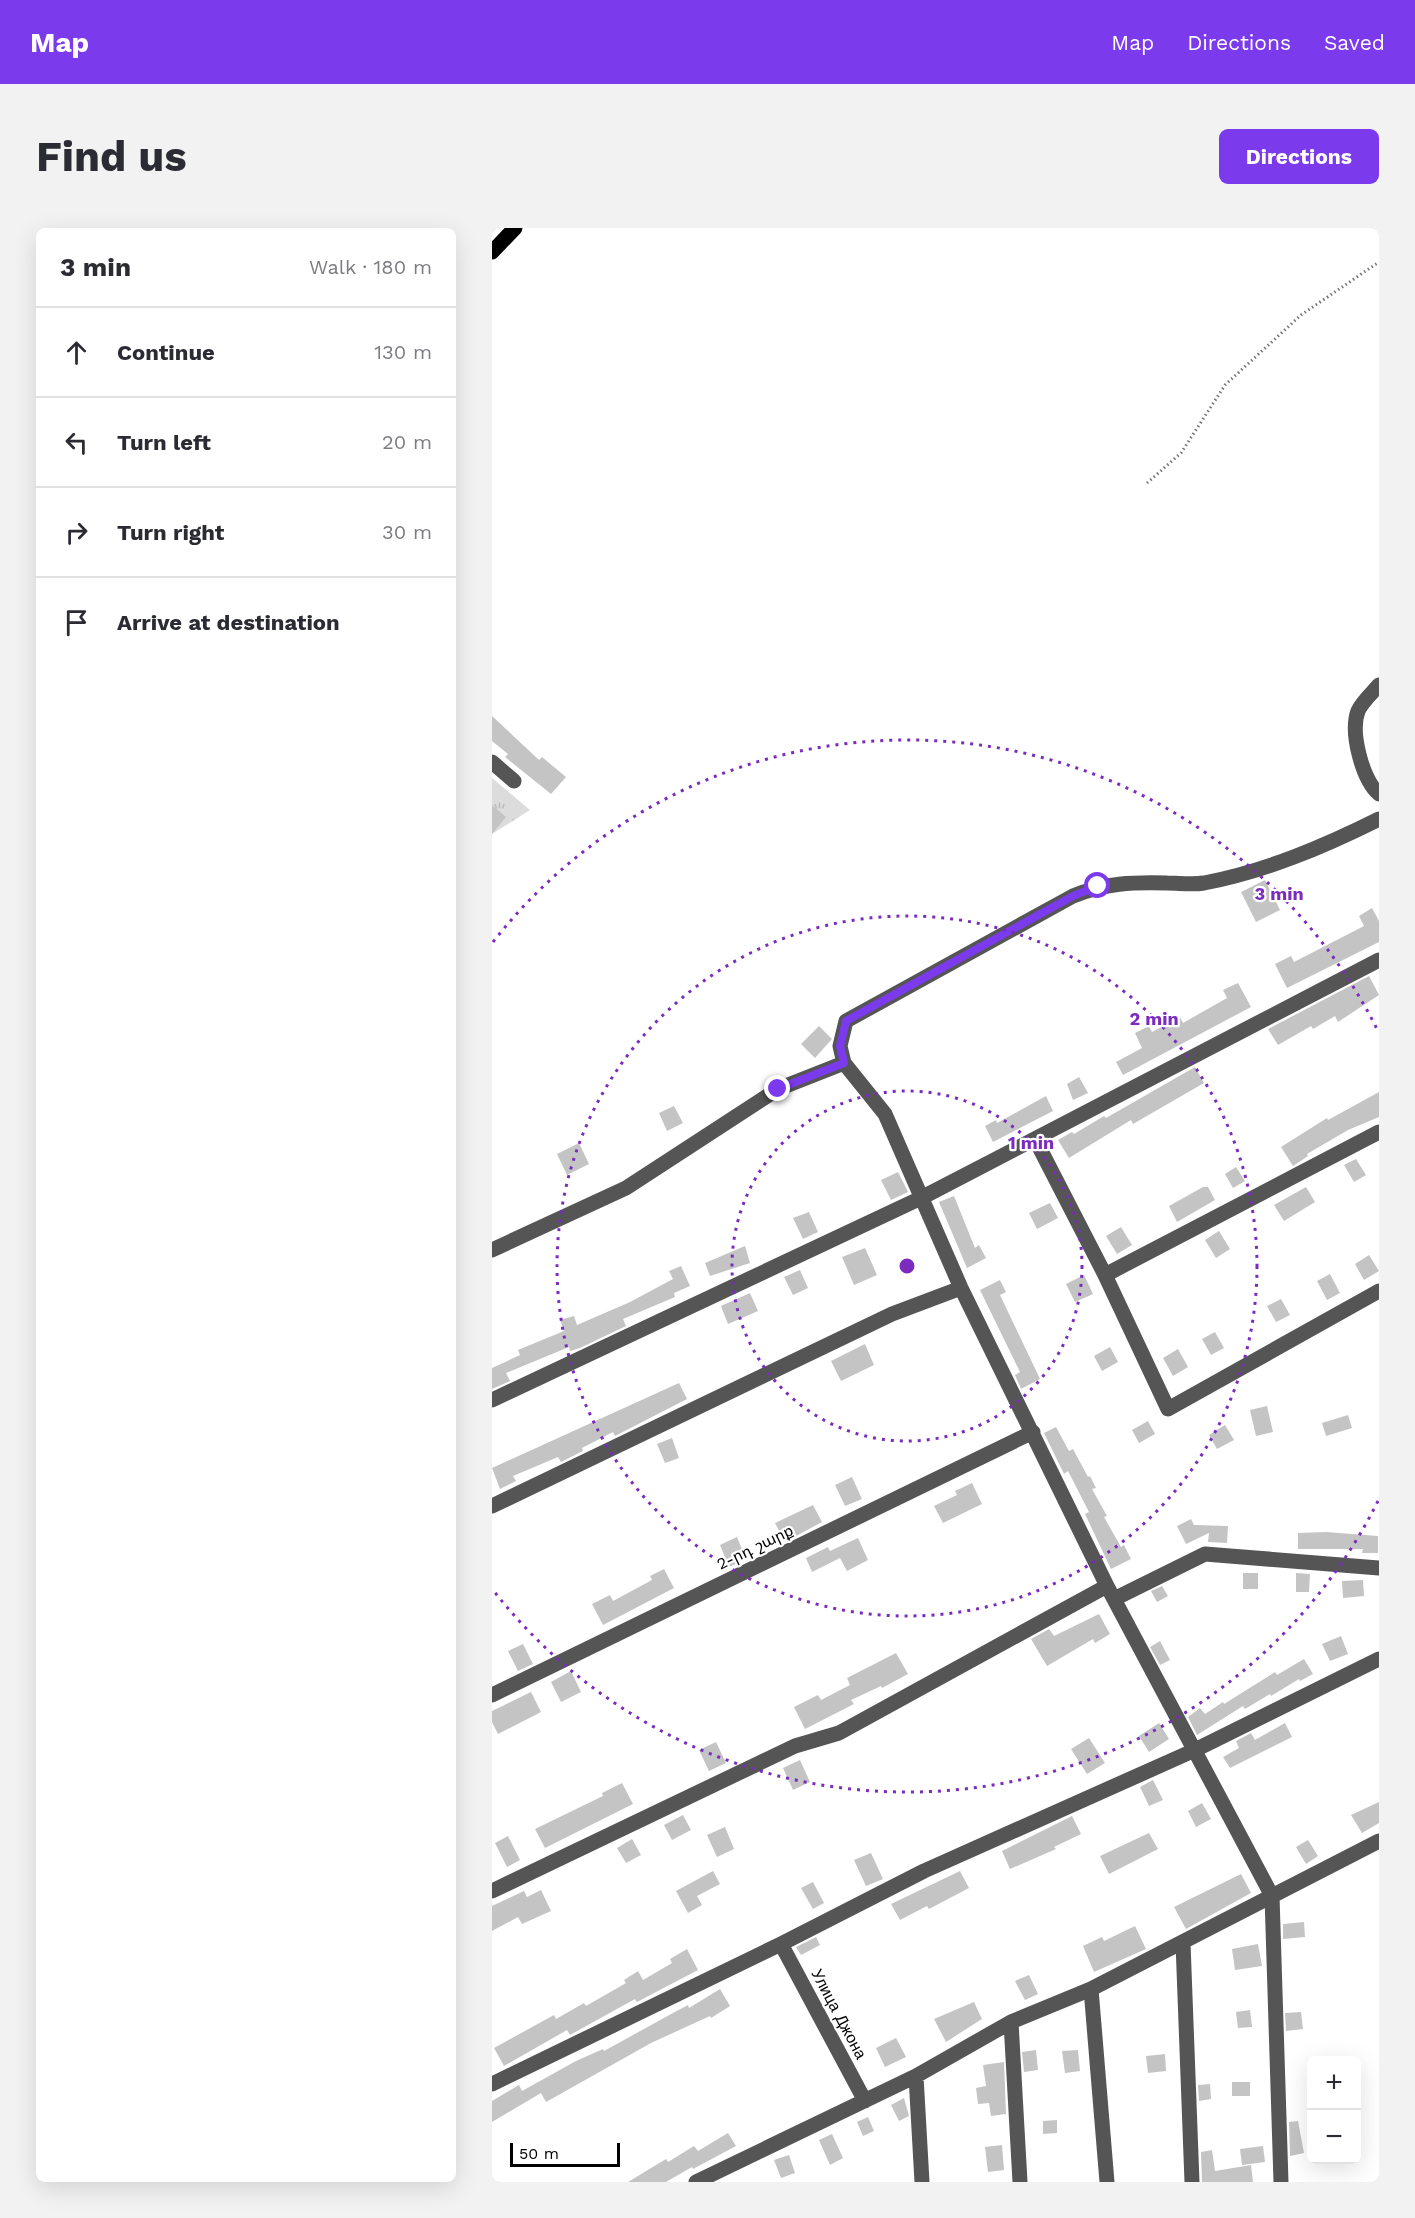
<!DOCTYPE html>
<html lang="en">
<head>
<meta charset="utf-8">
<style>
	body { margin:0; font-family:"Work Sans","Noto Sans Armenian",sans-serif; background:#f2f2f3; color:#2b2b33 }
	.controls { position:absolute; right:18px; bottom:18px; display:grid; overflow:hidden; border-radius:9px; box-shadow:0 6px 24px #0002 }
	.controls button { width:54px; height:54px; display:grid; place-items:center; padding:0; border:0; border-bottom:2px solid #e1e1e2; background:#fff; color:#2b2b33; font:30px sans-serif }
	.scale { position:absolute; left:18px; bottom:15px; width:110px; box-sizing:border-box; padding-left:6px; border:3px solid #000; border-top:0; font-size:16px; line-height:21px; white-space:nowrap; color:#000; -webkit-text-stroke:4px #fff; paint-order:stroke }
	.stop { position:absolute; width:18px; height:18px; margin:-14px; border:4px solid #7c3aed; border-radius:50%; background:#fff }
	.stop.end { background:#7c3aed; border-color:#fff; box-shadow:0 2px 6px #0008 }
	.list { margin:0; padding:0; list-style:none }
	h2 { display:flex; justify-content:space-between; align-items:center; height:78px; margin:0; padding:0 24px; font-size:26px }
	h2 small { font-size:20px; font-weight:400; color:#7c7c81 }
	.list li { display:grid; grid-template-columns:39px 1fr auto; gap:18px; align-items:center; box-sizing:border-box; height:90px; padding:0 24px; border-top:2px solid #e1e1e2 }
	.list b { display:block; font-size:22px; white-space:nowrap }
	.list em { font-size:20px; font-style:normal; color:#7c7c81 }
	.icon { flex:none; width:33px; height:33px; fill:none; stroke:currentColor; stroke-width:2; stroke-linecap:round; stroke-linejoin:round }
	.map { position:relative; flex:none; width:887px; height:1954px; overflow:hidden; border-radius:9px }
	header { display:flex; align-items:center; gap:36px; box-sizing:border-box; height:84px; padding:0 30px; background:#7c3aed; color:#fff }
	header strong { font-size:28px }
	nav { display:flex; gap:33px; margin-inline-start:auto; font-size:21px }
	.intro { display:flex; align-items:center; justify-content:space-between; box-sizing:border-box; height:144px; padding:0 36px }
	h1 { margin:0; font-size:42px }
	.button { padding:15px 27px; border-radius:9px; background:#7c3aed; color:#fff; font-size:21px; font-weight:700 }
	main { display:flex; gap:36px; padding:0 36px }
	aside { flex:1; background:#fff; border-radius:9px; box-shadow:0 6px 24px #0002 }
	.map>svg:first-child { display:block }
</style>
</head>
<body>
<header>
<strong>Map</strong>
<nav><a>Map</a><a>Directions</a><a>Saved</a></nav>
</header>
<div class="intro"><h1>Find us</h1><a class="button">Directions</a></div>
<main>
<aside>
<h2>3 min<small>Walk · 180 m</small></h2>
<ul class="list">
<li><svg class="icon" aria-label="ahead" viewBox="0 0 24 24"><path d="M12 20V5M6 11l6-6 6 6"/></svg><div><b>Continue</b></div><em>130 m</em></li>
<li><svg class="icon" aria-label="left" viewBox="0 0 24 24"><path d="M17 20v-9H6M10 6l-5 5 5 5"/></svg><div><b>Turn left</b></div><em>20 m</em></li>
<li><svg class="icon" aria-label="right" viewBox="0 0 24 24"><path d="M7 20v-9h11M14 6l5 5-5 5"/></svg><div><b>Turn right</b></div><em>30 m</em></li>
<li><svg class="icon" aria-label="arrive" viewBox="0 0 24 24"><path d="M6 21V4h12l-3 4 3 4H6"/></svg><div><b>Arrive at destination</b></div></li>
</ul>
</aside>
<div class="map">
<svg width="887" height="1954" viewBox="0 0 887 1954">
	<defs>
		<pattern id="grass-tufts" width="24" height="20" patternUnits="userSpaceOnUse" patternTransform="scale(1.5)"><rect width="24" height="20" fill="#dcdcdc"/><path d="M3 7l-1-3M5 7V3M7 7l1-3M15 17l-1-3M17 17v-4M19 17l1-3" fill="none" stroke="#bbb"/></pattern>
	</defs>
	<rect width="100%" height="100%" fill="#fff"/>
	<path fill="url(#grass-tufts)" d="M 0,550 L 38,582 L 0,606 Z"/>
	<path fill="#c4c4c4" d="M 0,488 L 47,532 L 50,529 L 74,549 L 59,566 L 13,529 L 16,526 L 0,513 Z
		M 0,577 L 14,589 L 0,606 Z
		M 773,652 L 788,682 L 764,694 L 749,664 Z
		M 880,680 L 887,693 L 887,714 L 795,760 L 783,736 L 799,728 L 802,734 L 872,698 L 867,688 Z
		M 877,748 L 887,767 L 846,794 L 843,788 L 821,801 L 819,798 L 786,817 L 776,801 Z
		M 746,755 L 759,779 L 631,847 L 624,834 L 650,820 L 643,805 L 657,798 L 660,804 L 688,789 L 691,795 L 735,770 L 731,762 Z
		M 327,798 L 340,811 L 323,830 L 309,816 Z
		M 703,839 L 712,855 L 641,896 L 639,892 L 577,930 L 566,912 L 580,904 L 582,906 L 612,888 L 614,890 Z
		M 587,849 L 596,865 L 581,872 L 575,856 Z
		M 887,864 L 887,889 L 856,902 L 815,926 L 816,928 L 801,938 L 789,919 L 835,890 L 836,892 Z
		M 554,868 L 561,883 L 501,914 L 493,898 L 504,892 L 505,895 Z
		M 182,878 L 191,895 L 175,903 L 167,885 Z
		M 87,915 L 97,936 L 75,947 L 65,926 Z
		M 864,931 L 874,947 L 862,954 L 852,937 Z
		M 744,939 L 753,953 L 741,960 L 733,946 Z
		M 406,944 L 416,964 L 399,972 L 389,952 Z
		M 711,959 L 716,959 L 723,972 L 685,994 L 677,978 Z
		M 814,959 L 823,974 L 792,993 L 782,977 Z
		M 462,968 L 483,1020 L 487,1017 L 494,1030 L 475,1040 L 447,974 Z
		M 558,975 L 566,990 L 545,1001 L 537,985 Z
		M 317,984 L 326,1004 L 311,1011 L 301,990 Z
		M 629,999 L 640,1017 L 625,1026 L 614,1008 Z
		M 727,1003 L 738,1021 L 724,1030 L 713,1012 Z
		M 253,1018 L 258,1035 L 218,1048 L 213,1035 Z
		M 373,1020 L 385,1047 L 362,1057 L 350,1029 Z
		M 877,1027 L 887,1043 L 872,1052 L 863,1036 Z
		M 189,1038 L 198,1058 L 182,1065 L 183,1069 L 131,1091 L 134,1098 L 88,1120 L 78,1123 L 77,1119 L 14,1145 L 18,1153 L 0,1161 L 0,1140 L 28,1127 L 26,1122 L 72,1103 L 68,1092 L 82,1088 L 85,1097 L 138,1074 L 181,1051 L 177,1043 Z
		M 308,1042 L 316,1060 L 301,1067 L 292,1049 Z
		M 838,1046 L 848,1065 L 835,1072 L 825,1053 Z
		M 592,1047 L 601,1066 L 583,1074 L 574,1056 Z
		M 508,1052 L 514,1064 L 508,1067 L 548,1151 L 529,1161 L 523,1147 L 528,1144 L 488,1062 Z
		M 258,1065 L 266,1083 L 236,1096 L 229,1078 Z
		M 789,1071 L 798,1087 L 784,1094 L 775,1078 Z
		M 723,1104 L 732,1120 L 719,1127 L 710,1111 Z
		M 373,1116 L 382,1137 L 349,1153 L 339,1133 Z
		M 618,1119 L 626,1134 L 610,1143 L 602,1128 Z
		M 686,1121 L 696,1139 L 681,1148 L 671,1130 Z
		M 187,1155 L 195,1171 L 123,1208 L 121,1204 L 90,1220 L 91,1223 L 69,1234 L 66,1229 L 21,1248 L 24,1253 L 8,1261 L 0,1240 Z
		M 775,1178 L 781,1204 L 764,1208 L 758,1182 Z
		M 856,1187 L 860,1200 L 834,1208 L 830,1195 Z
		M 656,1193 L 663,1206 L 647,1215 L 640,1202 Z
		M 733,1197 L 742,1212 L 725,1221 L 717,1207 Z
		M 564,1199 L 577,1223 L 581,1221 L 596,1249 L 598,1248 L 604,1260 L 600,1261 L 615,1288 L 612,1289 L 629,1319 L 632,1317 L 639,1331 L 619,1341 L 593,1286 L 597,1284 L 576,1243 L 572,1246 L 552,1205 Z
		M 180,1210 L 187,1230 L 173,1235 L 165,1216 Z
		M 360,1249 L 370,1271 L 353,1278 L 343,1257 Z
		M 480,1255 L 490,1276 L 451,1295 L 442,1278 L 465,1267 L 463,1263 Z
		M 321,1277 L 330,1294 L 293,1314 L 283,1295 Z
		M 699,1291 L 702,1297 L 736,1298 L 735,1315 L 716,1314 L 717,1305 L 694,1316 L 685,1298 Z
		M 834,1304 L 886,1308 L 886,1325 L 870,1325 L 871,1321 L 806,1321 L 806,1305 Z
		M 245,1309 L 254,1331 L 237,1339 L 228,1317 Z
		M 366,1310 L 376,1332 L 355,1343 L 348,1330 L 320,1344 L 314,1330 L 336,1319 L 338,1323 Z
		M 172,1341 L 182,1360 L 111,1397 L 100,1376 L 118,1367 L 121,1373 L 160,1352 L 158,1348 Z
		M 751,1345 L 766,1345 L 766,1361 L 751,1361 Z
		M 804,1345 L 818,1346 L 817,1364 L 804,1364 Z
		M 871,1352 L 872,1368 L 851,1370 L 850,1353 Z
		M 670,1358 L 676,1368 L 665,1374 L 659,1363 Z
		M 607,1386 L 618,1406 L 603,1415 L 601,1411 L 555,1438 L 539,1411 L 557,1401 L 562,1408 Z
		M 849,1408 L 856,1426 L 838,1433 L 830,1416 Z
		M 668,1413 L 678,1432 L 668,1437 L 658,1419 Z
		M 31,1416 L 41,1436 L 26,1443 L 16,1423 Z
		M 404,1425 L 416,1446 L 390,1460 L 389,1458 L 359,1472 L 362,1476 L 313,1501 L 302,1479 L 326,1467 L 329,1472 L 358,1457 L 355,1450 Z
		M 812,1431 L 821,1446 L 808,1453 L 807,1451 L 779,1468 L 778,1466 L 753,1481 L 751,1478 L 705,1507 L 696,1489 L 708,1480 L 713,1486 L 731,1474 L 732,1476 L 783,1444 L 785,1447 Z
		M 79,1443 L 89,1464 L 69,1474 L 59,1454 Z
		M 39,1464 L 49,1484 L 6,1506 L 0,1494 L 0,1483 Z
		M 667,1495 L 677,1511 L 657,1524 L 647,1508 Z
		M 793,1495 L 800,1509 L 738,1540 L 731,1529 L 747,1520 L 744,1513 L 759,1505 L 763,1512 Z
		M 597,1510 L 613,1535 L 595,1546 L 579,1521 Z
		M 224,1514 L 234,1535 L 217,1543 L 207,1522 Z
		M 308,1532 L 318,1554 L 301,1562 L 291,1540 Z
		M 661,1552 L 671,1572 L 657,1578 L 648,1559 Z
		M 130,1555 L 141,1576 L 53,1620 L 43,1601 L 111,1568 L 110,1565 Z
		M 887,1574 L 887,1595 L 870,1605 L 859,1587 Z
		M 710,1575 L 719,1591 L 704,1599 L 696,1583 Z
		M 191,1587 L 199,1602 L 180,1612 L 172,1597 Z
		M 580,1588 L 589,1606 L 562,1619 L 564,1621 L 518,1641 L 510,1623 Z
		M 233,1599 L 242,1621 L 225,1629 L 215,1607 Z
		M 657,1605 L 666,1621 L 617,1646 L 608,1628 Z
		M 16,1608 L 28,1632 L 15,1639 L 3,1615 Z
		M 140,1611 L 149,1627 L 134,1635 L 125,1620 Z
		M 816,1612 L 826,1628 L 814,1636 L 804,1619 Z
		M 379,1625 L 391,1651 L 374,1658 L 362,1632 Z
		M 221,1643 L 228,1656 L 205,1668 L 210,1677 L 196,1685 L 184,1663 Z
		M 468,1643 L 477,1660 L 437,1681 L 435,1678 L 408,1692 L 399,1676 Z
		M 749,1646 L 759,1665 L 694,1701 L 682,1679 Z
		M 321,1654 L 332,1675 L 321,1681 L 309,1660 Z
		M 49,1662 L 59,1683 L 30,1696 L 26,1689 L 0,1703 L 0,1678 L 32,1663 L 35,1669 Z
		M 812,1694 L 813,1709 L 791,1711 L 791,1696 Z
		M 643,1698 L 654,1721 L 602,1744 L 591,1718 L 610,1709 L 612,1713 Z
		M 324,1709 L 328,1717 L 309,1727 L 304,1719 Z
		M 766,1716 L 770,1738 L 743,1742 L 740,1721 Z
		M 195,1721 L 206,1742 L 145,1774 L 143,1771 L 78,1807 L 75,1802 L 12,1838 L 2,1820 L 62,1787 L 64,1791 L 92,1775 L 94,1778 L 134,1755 L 132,1752 L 146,1743 L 151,1752 L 180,1735 L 178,1731 Z
		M 537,1747 L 546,1766 L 533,1772 L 523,1753 Z
		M 228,1761 L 238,1778 L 219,1790 L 218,1788 L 159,1815 L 54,1874 L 49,1865 L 0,1894 L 0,1873 L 27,1857 L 30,1863 L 84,1833 L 111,1821 L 112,1823 L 181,1785 L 196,1777 L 197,1780 Z
		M 482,1774 L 490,1791 L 454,1814 L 442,1791 Z
		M 758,1782 L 760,1799 L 746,1800 L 744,1784 Z
		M 809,1784 L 811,1801 L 794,1803 L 793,1785 Z
		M 404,1810 L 414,1829 L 393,1839 L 384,1820 Z
		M 544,1822 L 546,1842 L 532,1844 L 530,1824 Z
		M 586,1822 L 588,1843 L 573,1845 L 570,1823 Z
		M 673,1826 L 674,1843 L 656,1845 L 654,1828 Z
		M 512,1834 L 514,1886 L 499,1888 L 497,1875 L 486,1876 L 484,1860 L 494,1858 L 491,1837 Z
		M 740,1854 L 758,1854 L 758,1868 L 740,1868 Z
		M 718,1856 L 719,1871 L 707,1873 L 706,1857 Z
		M 412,1870 L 417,1888 L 407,1893 L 399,1877 Z
		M 376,1889 L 382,1903 L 371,1908 L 365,1894 Z
		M 565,1892 L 565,1905 L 551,1906 L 551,1893 Z
		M 806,1893 L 812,1925 L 798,1928 L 797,1894 Z
		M 236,1905 L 244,1918 L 201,1941 L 200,1939 L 174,1954 L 136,1954 L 174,1931 L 176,1934 L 202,1918 L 206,1923 Z
		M 340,1906 L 351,1930 L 338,1937 L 327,1912 Z
		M 510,1917 L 512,1942 L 496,1944 L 493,1919 Z
		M 771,1918 L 773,1934 L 750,1937 L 748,1921 Z
		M 720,1922 L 723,1943 L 759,1937 L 761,1954 L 710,1954 L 709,1924 Z
		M 297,1927 L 303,1945 L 289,1950 L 282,1932 Z"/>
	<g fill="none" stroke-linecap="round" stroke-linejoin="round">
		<path stroke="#777" stroke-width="3" stroke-dasharray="1.5 3" stroke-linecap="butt" d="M 655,255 L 689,225 L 733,157 L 809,87 L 887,34"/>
		<path stroke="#555" stroke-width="15" d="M 887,457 C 881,464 870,474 866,483 C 858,504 870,551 887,566
			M 0,534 L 22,553
			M 352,835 L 348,818 L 354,793 L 581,668 C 613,655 641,654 675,655 C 687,655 700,657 712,655 C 774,643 831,619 887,591
			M 543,911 L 613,1047 L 676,1181 L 887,1063
			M 0,1022 L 134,960 L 286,861 L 352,835 L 393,886 L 469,1060 L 615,1358 L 780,1668 L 887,1613
			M 613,1047 L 887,904
			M 0,1172 L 429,970 L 887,732
			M 0,1278 L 400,1086 L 469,1060
			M 622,1371 L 713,1326 L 887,1340
			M 0,1467 L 541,1204
			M 0,1663 L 303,1518 L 347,1505 L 615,1358
			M 691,1715 L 700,1954
			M 289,1716 L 373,1873
			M 599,1761 L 615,1954
			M 519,1794 L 528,1954
			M 424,1848 L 430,1954
			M 0,1856 L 289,1716 L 432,1643 L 703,1522 L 887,1431
			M 204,1954 L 424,1848 L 519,1794 L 599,1761 L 780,1668 L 789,1954"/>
		<path stroke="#000" stroke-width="15" d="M 0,24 L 23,0"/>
	</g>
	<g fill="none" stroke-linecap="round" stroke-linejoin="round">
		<path stroke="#7c3aed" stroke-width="8" d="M 286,861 L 352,835 L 348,818 L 354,793 L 581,668 L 606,658"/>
	</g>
	<g fill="none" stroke="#7b2cbf" stroke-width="3" stroke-dasharray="3 6">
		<circle cx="415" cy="1038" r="175"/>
		<circle cx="415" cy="1038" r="350"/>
		<path d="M886 1273A526 526 0 0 1 1 1362M1 714A526 526 0 0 1 886 803"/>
	</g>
	<g text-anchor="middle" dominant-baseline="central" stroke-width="4.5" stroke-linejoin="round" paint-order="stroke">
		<g font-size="16" fill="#000" stroke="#fff">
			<text transform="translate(263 1319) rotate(-26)">2-րդ շարք</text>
			<text transform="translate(347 1786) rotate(62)">Улица Джона</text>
		</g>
	</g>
	<circle cx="415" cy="1038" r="9" fill="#7b2cbf" stroke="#fff" stroke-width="3"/>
	<g font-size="18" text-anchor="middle" font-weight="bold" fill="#7b2cbf" stroke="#fff" stroke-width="4.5" stroke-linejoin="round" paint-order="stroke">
		<text x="787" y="672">3 min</text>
		<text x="662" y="797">2 min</text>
		<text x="539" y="921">1 min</text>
	</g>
</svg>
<div class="controls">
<button>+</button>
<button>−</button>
</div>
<div class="scale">50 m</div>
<div class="stop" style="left:606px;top:658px"></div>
<div class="stop end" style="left:286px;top:861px"></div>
</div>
</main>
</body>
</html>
